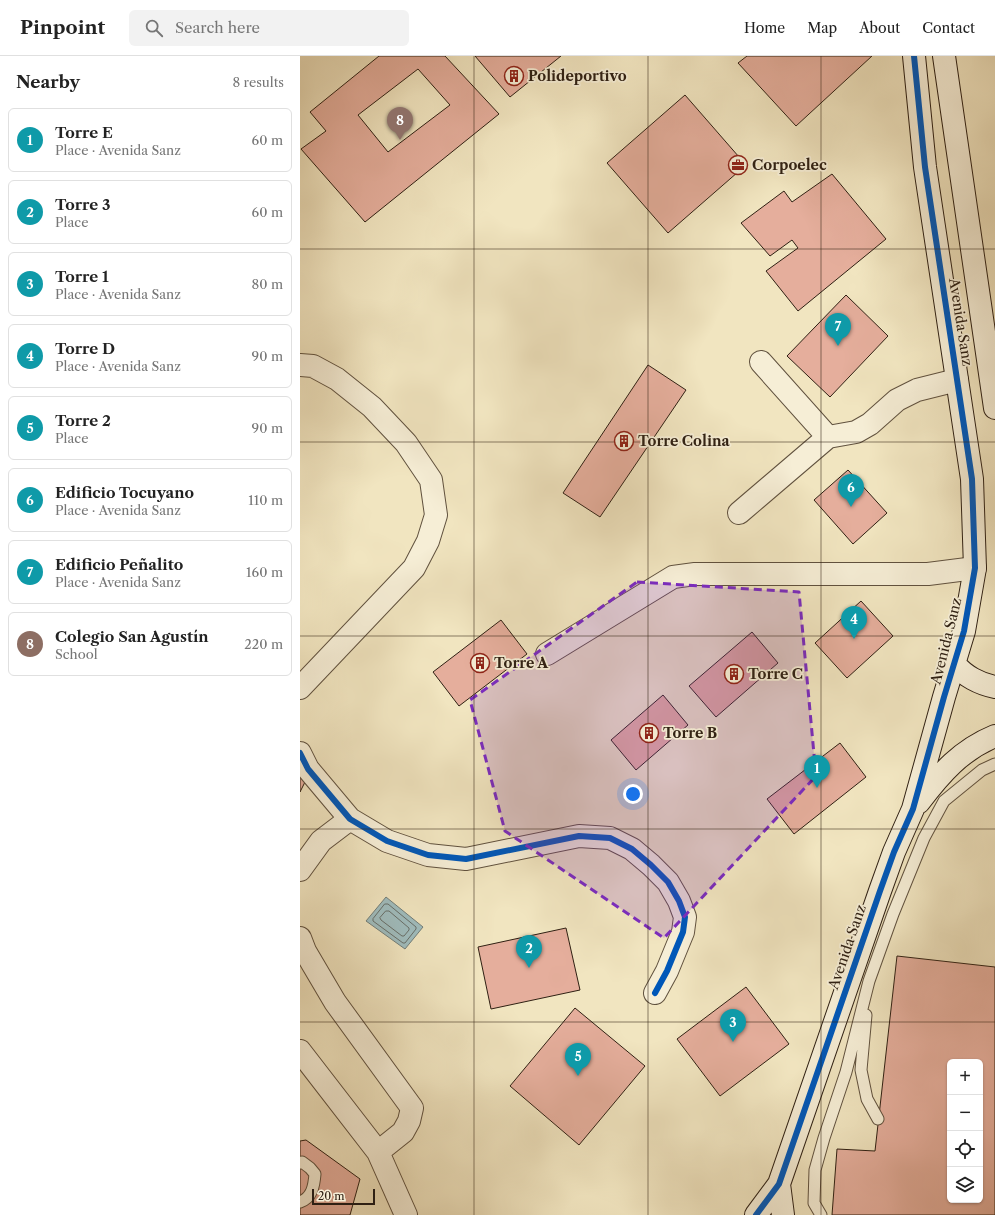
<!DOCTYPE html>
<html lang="en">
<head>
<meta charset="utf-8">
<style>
	body { margin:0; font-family:"Libre Caslon Text",serif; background:#f2f2f2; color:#222 }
	.controls { position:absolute; right:12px; bottom:12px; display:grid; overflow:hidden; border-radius:6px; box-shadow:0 1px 3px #0004 }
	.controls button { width:36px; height:36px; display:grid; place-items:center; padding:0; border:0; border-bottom:1px solid #e0e0e0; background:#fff; color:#222; font:20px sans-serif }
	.scale { position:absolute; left:12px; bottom:10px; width:63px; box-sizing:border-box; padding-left:4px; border:2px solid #2f2013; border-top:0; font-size:11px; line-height:14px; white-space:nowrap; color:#2f2013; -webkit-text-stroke:3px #f6eed6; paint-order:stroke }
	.you { position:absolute; left:333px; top:738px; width:14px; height:14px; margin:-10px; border:3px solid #fff; border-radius:50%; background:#1a73e8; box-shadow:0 0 0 6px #1a73e833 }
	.badge { display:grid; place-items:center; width:26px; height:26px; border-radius:50%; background:#d93025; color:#fff; font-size:13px; font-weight:700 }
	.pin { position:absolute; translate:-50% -33px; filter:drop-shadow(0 1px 2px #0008) }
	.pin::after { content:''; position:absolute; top:21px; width:14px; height:12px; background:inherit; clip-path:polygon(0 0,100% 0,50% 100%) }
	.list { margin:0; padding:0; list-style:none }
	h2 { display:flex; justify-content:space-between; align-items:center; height:52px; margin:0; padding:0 16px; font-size:17px }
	h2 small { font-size:13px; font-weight:400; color:#767676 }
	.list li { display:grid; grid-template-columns:26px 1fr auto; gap:12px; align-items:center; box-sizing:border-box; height:64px; margin:0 8px 8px; padding:0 8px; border:1px solid #e0e0e0; border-radius:6px }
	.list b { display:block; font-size:15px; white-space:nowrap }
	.list p { margin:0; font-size:13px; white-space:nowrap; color:#767676 }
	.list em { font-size:13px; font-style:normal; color:#767676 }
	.icon { flex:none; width:22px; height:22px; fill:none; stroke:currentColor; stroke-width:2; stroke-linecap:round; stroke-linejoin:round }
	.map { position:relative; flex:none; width:695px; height:1159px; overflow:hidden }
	header { display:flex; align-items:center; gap:24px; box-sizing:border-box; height:56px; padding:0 20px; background:#fff; border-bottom:1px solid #e0e0e0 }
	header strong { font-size:19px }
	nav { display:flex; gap:22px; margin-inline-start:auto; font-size:14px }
	.search { width:280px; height:36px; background:#f2f2f2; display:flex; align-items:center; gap:10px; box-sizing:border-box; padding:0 14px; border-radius:6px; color:#767676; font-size:15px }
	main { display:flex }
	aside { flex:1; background:#fff }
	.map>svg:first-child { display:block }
</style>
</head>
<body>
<header>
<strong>Pinpoint</strong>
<div class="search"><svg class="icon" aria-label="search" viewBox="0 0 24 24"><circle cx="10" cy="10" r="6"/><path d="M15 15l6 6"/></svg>Search here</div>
<nav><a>Home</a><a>Map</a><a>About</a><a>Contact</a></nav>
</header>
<main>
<aside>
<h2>Nearby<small>8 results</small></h2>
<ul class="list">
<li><span class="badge" style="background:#0f9aa8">1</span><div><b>Torre E</b><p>Place · Avenida Sanz</p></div><em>60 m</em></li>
<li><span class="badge" style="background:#0f9aa8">2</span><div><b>Torre 3</b><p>Place</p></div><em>60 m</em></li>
<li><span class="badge" style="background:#0f9aa8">3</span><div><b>Torre 1</b><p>Place · Avenida Sanz</p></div><em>80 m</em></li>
<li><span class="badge" style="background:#0f9aa8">4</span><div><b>Torre D</b><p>Place · Avenida Sanz</p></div><em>90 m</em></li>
<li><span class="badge" style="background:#0f9aa8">5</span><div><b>Torre 2</b><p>Place</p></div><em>90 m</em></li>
<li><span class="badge" style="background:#0f9aa8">6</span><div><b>Edificio Tocuyano</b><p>Place · Avenida Sanz</p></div><em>110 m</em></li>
<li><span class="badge" style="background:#0f9aa8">7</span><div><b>Edificio Peñalito</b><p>Place · Avenida Sanz</p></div><em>160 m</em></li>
<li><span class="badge" style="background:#8d6e63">8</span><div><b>Colegio San Agustín</b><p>School</p></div><em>220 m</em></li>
</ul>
</aside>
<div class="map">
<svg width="695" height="1159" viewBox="0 0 695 1159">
	<rect width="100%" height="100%" fill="#f1e5c0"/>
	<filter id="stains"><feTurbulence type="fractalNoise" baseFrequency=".005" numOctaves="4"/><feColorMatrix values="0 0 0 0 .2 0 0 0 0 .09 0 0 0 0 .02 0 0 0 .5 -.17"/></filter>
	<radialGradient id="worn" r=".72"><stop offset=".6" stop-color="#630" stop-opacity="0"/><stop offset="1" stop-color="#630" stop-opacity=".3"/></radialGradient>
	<path fill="#9fbcbd" stroke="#727e79" d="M 86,841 L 123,871 L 105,893 L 66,865 Z"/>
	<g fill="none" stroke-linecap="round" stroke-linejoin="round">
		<path stroke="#676e68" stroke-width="1" d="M 85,848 L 88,848 L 116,871 L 116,873 L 105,887 L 103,887 L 73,865 L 73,863 Z
			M 86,855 L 89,855 L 109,872 L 109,874 L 104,880 L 102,880 L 81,864 L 80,862 Z"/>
	</g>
	<path fill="#e5ae9c" stroke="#2f2013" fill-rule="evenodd" d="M 79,0 L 145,0 L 199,58 L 65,166 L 1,93 L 26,75 L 10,56 ZM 118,13 L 150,49 L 88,96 L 58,59 Z
		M 175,0 L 261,0 L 210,41 Z
		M 447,0 L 572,0 L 496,70 L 438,7 Z
		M 385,39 L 446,109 L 368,177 L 307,107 Z
		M 532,118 L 586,183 L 498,255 L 466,215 L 498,192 L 492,184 L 470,200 L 441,167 L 484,135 L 492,146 Z
		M 546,239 L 588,280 L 530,341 L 487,300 Z
		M 348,309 L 386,334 L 300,461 L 263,437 Z
		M 548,414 L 587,457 L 553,488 L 514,444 Z
		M 561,545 L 593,580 L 547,622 L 515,587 Z
		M 201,564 L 227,598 L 159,650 L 133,616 Z
		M 452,576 L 478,607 L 416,661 L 389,630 Z
		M 363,639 L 388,669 L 336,714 L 311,684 Z
		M 540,687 L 566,721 L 494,778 L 467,743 Z
		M 0,721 L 6,724 L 0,736 Z
		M 266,872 L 280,934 L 191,953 L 178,891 Z
		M 597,900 L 695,911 L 695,1159 L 532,1159 L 537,1093 L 575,1095 ZM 650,1006 L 680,1006 L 680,1144 L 650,1144 Z
		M 446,931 L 489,988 L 420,1040 L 377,983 Z
		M 275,952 L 345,1010 L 279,1089 L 210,1030 Z
		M 6,1084 L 60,1123 L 50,1159 L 0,1159 L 0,1085 Z"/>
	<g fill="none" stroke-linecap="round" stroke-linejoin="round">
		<defs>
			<path id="lane" d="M 566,959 L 561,1014 L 567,1043 L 578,1063
				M 0,1107 L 2,1106 L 10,1112 L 15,1118 C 14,1130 12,1142 0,1146
				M 521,1159 L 514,1147 L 515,1114 L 524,1082 L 546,1016 L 569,925 L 593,858 L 624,782 L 644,745 L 682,714 L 695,708"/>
			<path id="street" d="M 461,306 L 528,381
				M 0,309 L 13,310 L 37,323 L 72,351 L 106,387 L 131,424 L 136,459 L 128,485 L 114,512 L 0,632
				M 439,457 L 528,381 L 556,376 L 570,368 L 597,344 L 617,334 L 657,324
				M 247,598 L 373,521 L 395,518 L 628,518 L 675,512
				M 0,697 L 8,713 L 50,763 L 87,785 L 128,799 L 166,803 L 279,780 L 310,782 L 332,793 L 351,809 L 368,826 L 379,845 L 385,861 L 383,876 L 376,893 L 367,915 L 355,937
				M 0,814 L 21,785 L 50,763
				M 0,882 L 5,895 L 35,946 L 112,1052 L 109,1065 L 103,1076 L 78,1096
				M 0,995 L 78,1096 L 106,1159"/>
			<path id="secondary" d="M 644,0 L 695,352
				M 655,608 C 664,620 680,628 695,631
				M 619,746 C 641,717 661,694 695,680
				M 479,1128 L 483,1159
				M 456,1159 L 479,1128 L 580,835 L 594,796 L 613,753 L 644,641 L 664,575 L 675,512 L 672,423 L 625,111 L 614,0"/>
		</defs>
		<use href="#lane" stroke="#60513e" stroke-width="13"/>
		<use href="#street" stroke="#60513e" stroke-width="24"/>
		<use href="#secondary" stroke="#2f2013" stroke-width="24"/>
		<use href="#lane" stroke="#f6eed6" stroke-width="11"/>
		<use href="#street" stroke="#f6eed6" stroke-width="22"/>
		<use href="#secondary" stroke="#f6eed6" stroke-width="22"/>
		<defs>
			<path id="cycleway" d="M 0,697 L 8,713 L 50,763 L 87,785 L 128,799 L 166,803 L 279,780 L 310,782 L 332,793 L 351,809 L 368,826 L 379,845 L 385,861 L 383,876 L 376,893 L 367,915 L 355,937
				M 456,1159 L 479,1128 L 580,835 L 594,796 L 613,753 L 644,641 L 664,575 L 675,512 L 672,423 L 625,111 L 614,0"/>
		</defs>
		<use href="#cycleway" stroke="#f6eed6" stroke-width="8"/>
		<use href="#cycleway" stroke="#0057b8" stroke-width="6"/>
	</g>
	<path fill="#7b2cbf" fill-opacity="0.2" stroke="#7b2cbf" stroke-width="3" stroke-dasharray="8 5" stroke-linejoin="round" d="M 337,526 L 499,536 L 516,720 L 364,882 L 205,775 L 170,644 Z"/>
	<path fill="none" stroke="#2f2013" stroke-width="1" stroke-opacity="0.55" d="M 174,0 L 174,1159M 348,0 L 348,1159M 521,0 L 521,1159M 0,193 L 695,193M 0,386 L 695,386M 0,580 L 695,580M 0,773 L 695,773M 0,966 L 695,966"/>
	<defs>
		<symbol id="building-ring" viewBox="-11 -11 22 22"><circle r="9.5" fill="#f6eed6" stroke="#8f2418" stroke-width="1.5"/><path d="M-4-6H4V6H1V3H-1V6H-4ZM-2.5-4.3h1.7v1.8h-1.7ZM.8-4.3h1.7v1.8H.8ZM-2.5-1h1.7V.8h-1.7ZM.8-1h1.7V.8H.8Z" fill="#8f2418"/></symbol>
		<symbol id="office-ring" viewBox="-11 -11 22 22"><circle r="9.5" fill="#f6eed6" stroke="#8f2418" stroke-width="1.5"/><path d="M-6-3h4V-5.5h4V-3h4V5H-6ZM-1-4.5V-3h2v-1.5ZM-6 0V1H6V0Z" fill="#8f2418"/></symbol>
	</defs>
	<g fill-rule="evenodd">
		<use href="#building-ring" x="203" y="9" width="22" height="22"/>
		<use href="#office-ring" x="427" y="98" width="22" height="22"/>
		<use href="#building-ring" x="313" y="374" width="22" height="22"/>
		<use href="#building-ring" x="169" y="596" width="22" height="22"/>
		<use href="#building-ring" x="423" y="607" width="22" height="22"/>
		<use href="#building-ring" x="338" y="666" width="22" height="22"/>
	</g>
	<g text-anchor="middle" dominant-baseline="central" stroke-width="3.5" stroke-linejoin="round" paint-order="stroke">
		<g font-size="14" font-weight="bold" fill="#2f2013" stroke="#f6eed6" text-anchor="start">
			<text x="228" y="20">Polideportivo</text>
			<text x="452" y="109">Corpoelec</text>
			<text x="338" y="385">Torre Colina</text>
			<text x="194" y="607">Torre A</text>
			<text x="448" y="618">Torre C</text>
			<text x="363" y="677">Torre B</text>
		</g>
		<g font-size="14" fill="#2f2013" stroke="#f6eed6">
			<text transform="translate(661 266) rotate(81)">Avenida Sanz</text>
			<text transform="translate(646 585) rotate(-76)">Avenida Sanz</text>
			<text transform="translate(547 891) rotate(-71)">Avenida Sanz</text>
		</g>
	</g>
	<rect width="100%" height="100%" filter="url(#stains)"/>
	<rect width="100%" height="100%" fill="url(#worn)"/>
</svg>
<div class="controls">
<button>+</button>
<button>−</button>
<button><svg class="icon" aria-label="locate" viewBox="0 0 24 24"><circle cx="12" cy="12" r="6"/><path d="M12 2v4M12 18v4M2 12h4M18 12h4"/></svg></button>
<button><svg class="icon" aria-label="layers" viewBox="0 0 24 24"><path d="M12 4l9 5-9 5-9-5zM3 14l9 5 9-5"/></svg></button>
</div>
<div class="scale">20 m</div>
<div class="you"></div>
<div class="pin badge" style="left:517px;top:732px;background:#0f9aa8">1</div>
<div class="pin badge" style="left:229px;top:912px;background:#0f9aa8">2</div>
<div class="pin badge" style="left:433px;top:986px;background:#0f9aa8">3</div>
<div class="pin badge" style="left:554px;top:583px;background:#0f9aa8">4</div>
<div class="pin badge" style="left:278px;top:1020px;background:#0f9aa8">5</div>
<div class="pin badge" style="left:551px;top:451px;background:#0f9aa8">6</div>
<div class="pin badge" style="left:538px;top:290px;background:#0f9aa8">7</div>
<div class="pin badge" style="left:100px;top:84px;background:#8d6e63">8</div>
</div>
</main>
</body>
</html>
